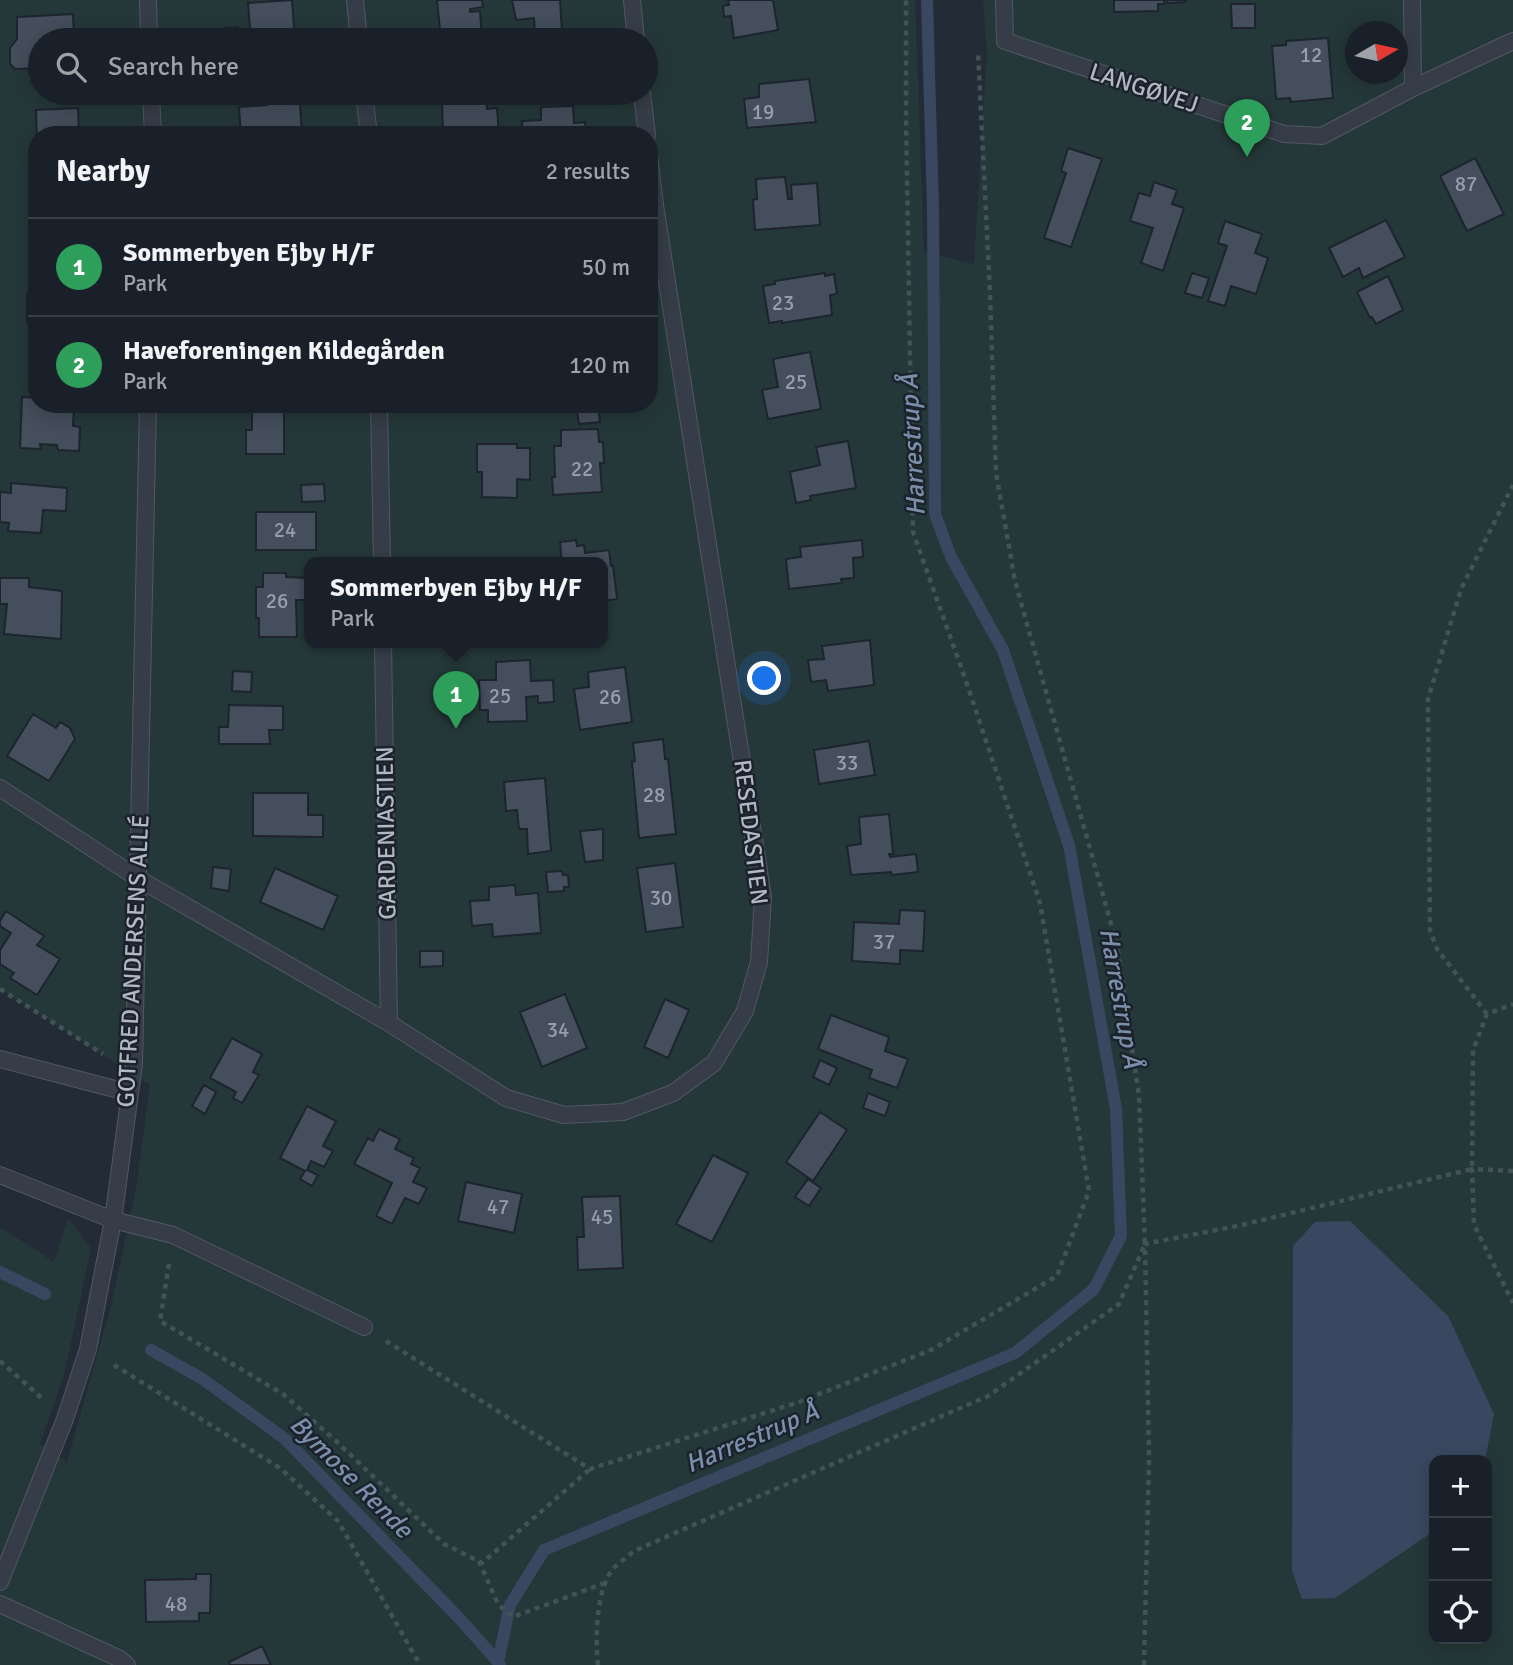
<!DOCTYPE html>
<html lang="en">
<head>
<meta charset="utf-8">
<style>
	body { margin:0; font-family:Signika,sans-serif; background:#232831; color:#f1f3f6 }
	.controls { position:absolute; right:21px; bottom:21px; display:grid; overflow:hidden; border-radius:14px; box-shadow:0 4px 18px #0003 }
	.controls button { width:63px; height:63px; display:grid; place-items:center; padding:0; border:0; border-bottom:2px solid #383e46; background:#1a2029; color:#f1f3f6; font:35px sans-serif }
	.compass { position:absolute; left:1345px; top:21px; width:63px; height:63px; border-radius:50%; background:#1a2029; box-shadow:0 4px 18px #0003; rotate:81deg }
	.you { position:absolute; left:765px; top:679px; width:24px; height:24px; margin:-18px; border:5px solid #fff; border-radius:50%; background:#1a73e8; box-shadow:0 0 0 10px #1a73e833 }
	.badge { display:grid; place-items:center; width:46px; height:46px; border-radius:50%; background:#8bbbb9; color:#fff; font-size:23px; font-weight:700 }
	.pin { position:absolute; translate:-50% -58px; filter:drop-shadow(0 2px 4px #0008) }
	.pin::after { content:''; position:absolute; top:37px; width:24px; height:21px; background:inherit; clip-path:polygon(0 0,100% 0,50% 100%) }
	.popup { position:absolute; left:304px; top:557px; width:304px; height:91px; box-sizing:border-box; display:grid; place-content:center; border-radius:14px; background:#1a2029; filter:drop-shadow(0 2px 5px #0005); font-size:23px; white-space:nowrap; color:#9fa3a8 }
	.popup b { font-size:26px; color:#f1f3f6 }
	.popup::after { content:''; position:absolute; left:50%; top:100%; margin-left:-14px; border:14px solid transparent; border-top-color:#1a2029 }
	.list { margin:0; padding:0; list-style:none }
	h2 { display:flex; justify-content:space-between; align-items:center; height:91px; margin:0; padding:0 28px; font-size:30px }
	h2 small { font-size:23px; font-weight:400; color:#9fa3a8 }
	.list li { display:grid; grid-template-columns:46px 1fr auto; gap:21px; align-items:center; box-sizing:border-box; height:98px; padding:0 28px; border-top:2px solid #383e46 }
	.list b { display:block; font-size:26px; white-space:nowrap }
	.list p { margin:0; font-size:23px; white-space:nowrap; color:#9fa3a8 }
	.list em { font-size:23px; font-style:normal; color:#9fa3a8 }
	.icon { flex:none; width:38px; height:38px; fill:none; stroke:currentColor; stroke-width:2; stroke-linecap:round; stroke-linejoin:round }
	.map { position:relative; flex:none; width:1513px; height:1665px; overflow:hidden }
	.search { position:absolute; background:#1a2029; box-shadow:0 4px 18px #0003; left:28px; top:28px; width:630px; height:77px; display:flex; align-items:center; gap:18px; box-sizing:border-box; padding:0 24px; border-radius:38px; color:#9fa3a8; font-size:26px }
	.panel { position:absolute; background:#1a2029; box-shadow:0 4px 18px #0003; left:28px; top:126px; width:630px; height:287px; border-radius:28px }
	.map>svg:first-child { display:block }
</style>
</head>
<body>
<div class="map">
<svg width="1513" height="1665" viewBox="0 0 1513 1665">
	<rect width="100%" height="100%" fill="#232b37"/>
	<path fill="#253839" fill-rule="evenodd" d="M 0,0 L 915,0 L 924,252 L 974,264 L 987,53 L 983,0 L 1513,0 L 1513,1665 L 0,1665 L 0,1227 L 54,1262 L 68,1218 L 91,1248 L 64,1375 L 40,1444 L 67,1462 L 111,1306 L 136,1189 L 150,1085 L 0,989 ZM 1356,32 L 1398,32 L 1398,74 L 1356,74 ZM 40,40 L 646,40 L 646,93 L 40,93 ZM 37,135 L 649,135 L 649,404 L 37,404 ZM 309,563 L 603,563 L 603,643 L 309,643 ZM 1434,1460 L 1487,1460 L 1487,1639 L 1434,1639 Z"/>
	<path fill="#394860" d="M 1350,1221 L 1448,1316 L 1494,1414 L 1485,1460 L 1434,1460 L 1434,1531 L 1335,1598 L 1302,1599 L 1292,1570 L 1293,1246 L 1315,1222 Z"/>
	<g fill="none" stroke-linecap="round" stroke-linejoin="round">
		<path stroke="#394860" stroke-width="12" d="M 0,1272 L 45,1294
			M 151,1350 L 201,1378 L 284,1438 L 460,1619 L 498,1662
			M 500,1665 L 498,1662 L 510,1605 L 544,1550 L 1015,1353 L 1094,1289 L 1121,1236 L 1116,1109 L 1069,845 L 1003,650 L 951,557 L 935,514 L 933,208 L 927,0"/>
	</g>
	<path fill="#444e5c" stroke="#1d242e" stroke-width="2" d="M 292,0 L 295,40 L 251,40 L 248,3 Z
		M 437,0 L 482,0 L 483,7 L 470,9 L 470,12 L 480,11 L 482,40 L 441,40 Z
		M 512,0 L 560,0 L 562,32 L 535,33 L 534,18 L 516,20 Z
		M 728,0 L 773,0 L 778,30 L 734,38 L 731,16 L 724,17 L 723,6 L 729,5 Z
		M 1114,0 L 1164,0 L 1164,4 L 1158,4 L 1158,11 L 1114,12 Z
		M 1167,0 L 1186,0 L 1186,2 L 1167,3 Z
		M 1231,4 L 1255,4 L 1255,28 L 1232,28 Z
		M 73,14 L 74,40 L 40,40 L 40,68 L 15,69 L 10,64 L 10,48 L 17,39 L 17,17 Z
		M 238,27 L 239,40 L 224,40 L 224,28 Z
		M 1328,38 L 1333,98 L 1291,102 L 1290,98 L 1276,99 L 1272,46 L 1286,45 L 1286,41 Z
		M 809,79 L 816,122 L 747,128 L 744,99 L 759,97 L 759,84 Z
		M 266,93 L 293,93 L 294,104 L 300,103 L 302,135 L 241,135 L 239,107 L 267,105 Z
		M 486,101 L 487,109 L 497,108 L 499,135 L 454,135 L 453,130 L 443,130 L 442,104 Z
		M 573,106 L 574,123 L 585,122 L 586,135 L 523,135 L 522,121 L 541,120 L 541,107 Z
		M 78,108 L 79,135 L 37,135 L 37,141 L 36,110 Z
		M 1068,148 L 1102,159 L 1071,247 L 1044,238 L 1066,173 L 1061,171 Z
		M 1475,158 L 1504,214 L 1467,231 L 1440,176 Z
		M 785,177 L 788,199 L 792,199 L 791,185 L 817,183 L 820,225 L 755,230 L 753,200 L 757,199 L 756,179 Z
		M 1154,182 L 1177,190 L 1172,204 L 1184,208 L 1163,271 L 1141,263 L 1153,228 L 1130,221 L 1139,193 L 1150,196 Z
		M 1386,220 L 1405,257 L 1363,278 L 1359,268 L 1343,277 L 1329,248 Z
		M 1225,221 L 1262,234 L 1255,253 L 1268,258 L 1256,294 L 1231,286 L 1225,306 L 1208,301 L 1227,246 L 1218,243 Z
		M 825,273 L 825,276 L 834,274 L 837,294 L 830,295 L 832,315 L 782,323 L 782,321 L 769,323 L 763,286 L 775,284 L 775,281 Z
		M 1192,273 L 1209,278 L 1202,298 L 1185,293 Z
		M 1388,276 L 1403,310 L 1376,324 L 1372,317 L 1370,318 L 1357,292 Z
		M 27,294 L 37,294 L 37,341 L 33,341 L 33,322 L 27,322 Z
		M 810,352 L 821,409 L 768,419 L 762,390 L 778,387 L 773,359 Z
		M 22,397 L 37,398 L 37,404 L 74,404 L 73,426 L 80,427 L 79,451 L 58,450 L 57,445 L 40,444 L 41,449 L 20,448 Z
		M 252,404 L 279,404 L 279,407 L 284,407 L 284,454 L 246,454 L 246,430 L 252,430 Z
		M 576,404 L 598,404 L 600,422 L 579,424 Z
		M 598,429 L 599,442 L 603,442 L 604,463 L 600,463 L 602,492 L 553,495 L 552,477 L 555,477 L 554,446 L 561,446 L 561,430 Z
		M 848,441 L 856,488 L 810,496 L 811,500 L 796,503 L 790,472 L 820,465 L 816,447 Z
		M 477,444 L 517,444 L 517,448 L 530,448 L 530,480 L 517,479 L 517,498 L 482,497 L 482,472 L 477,472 Z
		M 11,483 L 67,488 L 66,511 L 43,510 L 41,533 L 8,531 L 9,523 L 0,522 L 0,492 L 11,493 Z
		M 324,484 L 325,501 L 302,502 L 301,485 Z
		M 256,512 L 316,512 L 316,550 L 256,550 Z
		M 576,540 L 577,546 L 584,545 L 585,553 L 609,550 L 611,566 L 613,566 L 617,599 L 603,601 L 603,563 L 562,563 L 560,542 Z
		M 862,540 L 863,557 L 853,558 L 854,578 L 841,579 L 842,583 L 789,589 L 786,559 L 801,557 L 800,547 Z
		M 263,573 L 286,573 L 286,577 L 308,578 L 308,600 L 296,600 L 297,637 L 259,637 L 259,618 L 256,618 L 256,587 L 263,587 Z
		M 0,578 L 29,578 L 29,587 L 62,591 L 61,639 L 4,634 L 7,604 L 0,604 Z
		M 870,640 L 874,685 L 828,691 L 826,680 L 811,682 L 808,660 L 824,659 L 822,646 Z
		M 530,660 L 531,681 L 553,680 L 554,702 L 538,703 L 538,696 L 526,697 L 527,721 L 488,722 L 488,710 L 480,710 L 479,680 L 496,680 L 496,662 Z
		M 625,667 L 632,722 L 580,730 L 574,689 L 589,687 L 588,672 Z
		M 233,671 L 252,672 L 251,692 L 232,691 Z
		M 229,705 L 283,706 L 283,730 L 269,730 L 270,744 L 219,744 L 219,727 L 228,727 Z
		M 33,714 L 56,728 L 60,722 L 70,728 L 75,739 L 49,781 L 7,756 Z
		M 663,739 L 665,759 L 668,759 L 676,834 L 639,838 L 632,762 L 635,761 L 633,743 Z
		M 869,741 L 875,775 L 819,784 L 814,750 Z
		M 545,778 L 551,851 L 528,854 L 527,829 L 519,829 L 517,810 L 506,811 L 504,782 Z
		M 253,793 L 308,793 L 308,815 L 323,815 L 323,837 L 253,836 Z
		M 889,814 L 893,854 L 889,854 L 890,857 L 916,854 L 918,872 L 892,875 L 891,872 L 851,875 L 847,846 L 861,844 L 859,817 Z
		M 603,829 L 603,860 L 585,862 L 580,831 Z
		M 675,863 L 683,927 L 646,932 L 637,868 Z
		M 213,867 L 231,869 L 229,891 L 211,888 Z
		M 275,868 L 338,896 L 323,930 L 260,902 Z
		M 562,871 L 563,875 L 568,875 L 569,887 L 564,887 L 564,891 L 548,892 L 546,872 Z
		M 515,885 L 516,895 L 538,893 L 541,933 L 493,937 L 492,924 L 472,926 L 470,901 L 489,900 L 489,887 Z
		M 900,910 L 925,911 L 923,951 L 900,950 L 900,964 L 852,961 L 854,922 L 899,924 Z
		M 6,911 L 44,936 L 37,945 L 60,959 L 37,995 L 10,978 L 14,973 L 0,964 L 0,950 L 11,933 L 0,926 L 0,921 Z
		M 420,951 L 443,951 L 443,966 L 420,967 Z
		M 565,994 L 587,1048 L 542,1067 L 520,1012 Z
		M 665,999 L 689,1010 L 668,1058 L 644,1047 Z
		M 831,1015 L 889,1037 L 885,1051 L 908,1059 L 897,1088 L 869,1078 L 872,1070 L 818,1049 Z
		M 232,1038 L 262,1054 L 253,1072 L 259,1075 L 242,1103 L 233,1098 L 236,1092 L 210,1078 Z
		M 820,1060 L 837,1068 L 829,1085 L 813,1077 Z
		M 204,1085 L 216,1092 L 205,1114 L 192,1106 Z
		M 868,1093 L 890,1102 L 885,1116 L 863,1108 Z
		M 307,1106 L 336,1121 L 323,1146 L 333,1151 L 324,1167 L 311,1161 L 307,1170 L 318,1175 L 312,1186 L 300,1179 L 305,1171 L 280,1158 Z
		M 820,1112 L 847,1130 L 813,1181 L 786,1162 Z
		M 379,1129 L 400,1139 L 395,1149 L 414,1158 L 411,1164 L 420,1168 L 413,1182 L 427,1188 L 419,1204 L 405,1198 L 392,1224 L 376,1216 L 392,1183 L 354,1164 L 368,1138 L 373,1141 Z
		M 713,1155 L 748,1173 L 712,1242 L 676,1224 Z
		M 808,1179 L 821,1188 L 809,1206 L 795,1197 Z
		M 466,1182 L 522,1194 L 514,1233 L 458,1221 Z
		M 620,1196 L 623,1268 L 578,1270 L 577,1237 L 584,1237 L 582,1197 Z
		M 196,1574 L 211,1574 L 210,1613 L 199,1613 L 199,1621 L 146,1622 L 145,1580 L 196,1579 Z
		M 262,1646 L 271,1665 L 230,1665 L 229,1662 Z"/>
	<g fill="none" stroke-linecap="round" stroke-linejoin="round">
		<defs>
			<path id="service" d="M 148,0 L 149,40
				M 355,0 L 359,40
				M 632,0 L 636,40
				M 1004,0 L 1005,41 L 1284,134 L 1322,136 L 1413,88 L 1513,41
				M 1412,0 L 1413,88
				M 151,93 L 153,135
				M 364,93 L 369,135
				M 642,93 L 647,135
				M 379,404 L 382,563
				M 383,643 L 389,1023
				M 0,788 L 139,879 L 389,1023 L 506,1098 L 564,1115 L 623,1112 L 673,1093 L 714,1063 L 745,1011 L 759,962 L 763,897 L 655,205 L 649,155
				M 0,1059 L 130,1093
				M 0,1175 L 113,1220 L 173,1235 L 364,1327
				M 0,1582 L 65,1419 L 88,1349 L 113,1220 L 134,1063 L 148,404
				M 0,1604 L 120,1659 L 127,1665"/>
		</defs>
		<use href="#service" stroke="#515862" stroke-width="18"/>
		<path stroke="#425356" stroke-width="4.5" stroke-dasharray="5 5" stroke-linecap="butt" d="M 0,989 L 103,1054
			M 1487,1014 L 1437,949 L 1430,930 L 1428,699 L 1461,589 L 1513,485
			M 1513,1171 L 1472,1169 L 1474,1225 L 1513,1303
			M 169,1264 L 160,1321 L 283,1394 L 336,1441 L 444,1544 L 482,1563 L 590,1469
			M 386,1341 L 590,1469 L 799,1402 L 931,1350 L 1057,1276 L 1089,1191 L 1040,903 L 967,684 L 913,532 L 906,117 L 906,0
			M 0,1361 L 44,1400
			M 114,1365 L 280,1468 L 338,1521 L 420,1665
			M 479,1561 L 498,1604 L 513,1617 L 605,1583
			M 598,1665 C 595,1640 596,1589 613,1569 C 619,1562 628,1557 634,1551 L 988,1396 L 1119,1304 L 1145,1244 L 1139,1096 L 1117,945 L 1015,581 L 996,473 L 990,294 L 978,52
			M 1144,1665 L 1149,1459 L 1145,1244 L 1242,1225 L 1472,1169 L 1473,1050 L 1487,1014 L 1513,1004"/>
		<use href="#service" stroke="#363d48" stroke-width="16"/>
	</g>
	<g text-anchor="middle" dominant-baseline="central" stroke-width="5" stroke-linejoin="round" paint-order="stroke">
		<g font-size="21" fill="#969eaa">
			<text x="1311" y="55">12</text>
			<text x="763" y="112">19</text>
			<text x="1466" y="184">87</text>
			<text x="783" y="303">23</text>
			<text x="796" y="382">25</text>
			<text x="582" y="469">22</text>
			<text x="285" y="530">24</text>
			<text x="277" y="601">26</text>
			<text x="500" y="696">25</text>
			<text x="610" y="697">26</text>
			<text x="847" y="763">33</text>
			<text x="654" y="795">28</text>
			<text x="661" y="898">30</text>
			<text x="884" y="942">37</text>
			<text x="558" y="1030">34</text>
			<text x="498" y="1207">47</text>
			<text x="602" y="1217">45</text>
			<text x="176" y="1604">48</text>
		</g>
		<g font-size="24" fill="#b1b8c4" stroke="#1b222c">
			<text transform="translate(1144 88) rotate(18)">LANGØVEJ</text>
			<text transform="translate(751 832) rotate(83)">RESEDASTIEN</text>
			<text transform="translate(386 833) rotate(-91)">GARDENIASTIEN</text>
			<text transform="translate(133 961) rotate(-87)">GOTFRED ANDERSENS ALLÉ</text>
		</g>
		<g font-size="26" font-style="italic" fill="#7b8eaa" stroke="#1b222c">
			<text transform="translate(913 445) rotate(-93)">Harrestrup Å</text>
			<text transform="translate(1120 998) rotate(80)">Harrestrup Å</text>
			<text transform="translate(752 1438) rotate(-23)">Harrestrup Å</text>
			<text transform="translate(351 1477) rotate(45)">Bymose Rende</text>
		</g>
	</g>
</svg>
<div class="controls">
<button>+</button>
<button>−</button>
<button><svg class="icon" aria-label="locate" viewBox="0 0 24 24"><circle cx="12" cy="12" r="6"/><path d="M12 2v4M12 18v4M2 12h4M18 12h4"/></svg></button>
</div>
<svg class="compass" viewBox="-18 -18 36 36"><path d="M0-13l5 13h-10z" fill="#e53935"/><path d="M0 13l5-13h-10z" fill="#9fa3a8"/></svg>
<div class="you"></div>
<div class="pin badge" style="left:456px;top:729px;background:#2e9e5b">1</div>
<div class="popup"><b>Sommerbyen Ejby H/F</b>Park</div>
<div class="pin badge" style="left:1247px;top:157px;background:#2e9e5b">2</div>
<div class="search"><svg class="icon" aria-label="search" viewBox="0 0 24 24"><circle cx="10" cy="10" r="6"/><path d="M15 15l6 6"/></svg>Search here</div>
<section class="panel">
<h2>Nearby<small>2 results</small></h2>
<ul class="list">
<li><span class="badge" style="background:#2e9e5b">1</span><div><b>Sommerbyen Ejby H/F</b><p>Park</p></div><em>50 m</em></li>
<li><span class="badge" style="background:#2e9e5b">2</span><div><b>Haveforeningen Kildegården</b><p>Park</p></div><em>120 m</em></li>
</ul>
</section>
</div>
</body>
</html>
